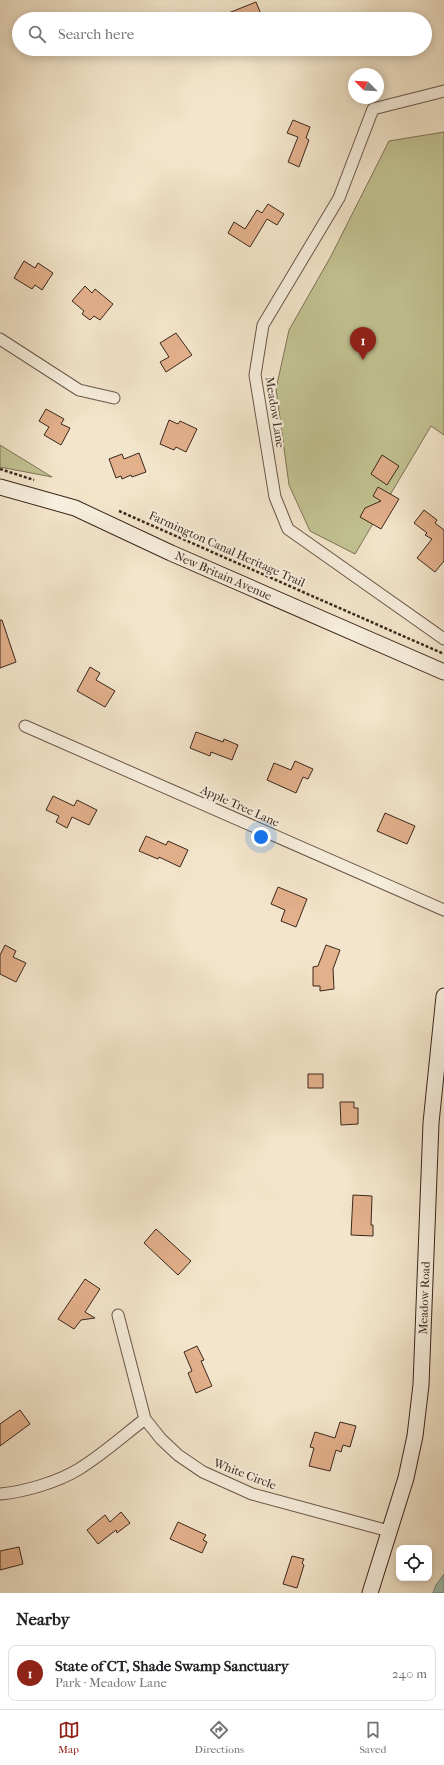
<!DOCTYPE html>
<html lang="en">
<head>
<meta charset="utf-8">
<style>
	body { margin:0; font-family:"IM FELL French Canon",serif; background:#f2f2f2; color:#202124 }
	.controls { position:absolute; right:12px; bottom:12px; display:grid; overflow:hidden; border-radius:8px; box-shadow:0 2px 10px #0003 }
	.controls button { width:36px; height:36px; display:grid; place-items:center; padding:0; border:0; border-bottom:1px solid #e0e0e0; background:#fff; color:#202124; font:20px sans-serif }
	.compass { position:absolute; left:348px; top:68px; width:36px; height:36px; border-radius:50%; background:#fff; box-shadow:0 2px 10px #0003; rotate:294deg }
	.you { position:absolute; left:261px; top:837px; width:14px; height:14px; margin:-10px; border:3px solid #fff; border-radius:50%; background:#1a73e8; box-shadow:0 0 0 6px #1a73e833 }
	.badge { display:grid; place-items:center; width:26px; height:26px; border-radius:50%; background:#8f2418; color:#fff; font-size:13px; font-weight:700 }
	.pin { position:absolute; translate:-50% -33px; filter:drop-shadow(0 1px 2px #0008) }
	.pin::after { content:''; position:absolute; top:21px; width:14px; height:12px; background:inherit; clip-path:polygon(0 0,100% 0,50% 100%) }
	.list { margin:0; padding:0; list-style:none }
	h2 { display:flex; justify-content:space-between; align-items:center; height:52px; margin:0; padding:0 16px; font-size:17px }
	h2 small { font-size:13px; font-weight:400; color:#757577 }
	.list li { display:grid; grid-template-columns:26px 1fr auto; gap:12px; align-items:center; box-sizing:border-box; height:56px; margin:0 8px 8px; padding:0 8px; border:1px solid #e0e0e0; border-radius:8px }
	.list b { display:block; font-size:15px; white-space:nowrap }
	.list p { margin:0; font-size:13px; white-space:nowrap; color:#757577 }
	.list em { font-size:13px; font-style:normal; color:#757577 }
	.icon { flex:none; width:22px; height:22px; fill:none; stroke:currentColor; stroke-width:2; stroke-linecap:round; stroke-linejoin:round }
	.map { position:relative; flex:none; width:444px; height:1593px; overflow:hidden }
	.search { position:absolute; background:#fff; box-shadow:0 2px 10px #0003; left:12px; right:12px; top:12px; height:44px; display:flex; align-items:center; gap:10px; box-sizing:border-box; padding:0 14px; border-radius:22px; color:#757577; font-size:15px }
	.sheet { height:116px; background:#fff }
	nav { display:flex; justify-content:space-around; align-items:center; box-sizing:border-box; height:56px; border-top:1px solid #e0e0e0; background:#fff; font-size:11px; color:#757577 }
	nav a { display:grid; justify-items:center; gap:2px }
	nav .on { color:#8f2418 }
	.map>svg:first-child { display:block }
</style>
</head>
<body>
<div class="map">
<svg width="444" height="1593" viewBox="0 0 444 1593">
	<rect width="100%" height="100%" fill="#f3e5cb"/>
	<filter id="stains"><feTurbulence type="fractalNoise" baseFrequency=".005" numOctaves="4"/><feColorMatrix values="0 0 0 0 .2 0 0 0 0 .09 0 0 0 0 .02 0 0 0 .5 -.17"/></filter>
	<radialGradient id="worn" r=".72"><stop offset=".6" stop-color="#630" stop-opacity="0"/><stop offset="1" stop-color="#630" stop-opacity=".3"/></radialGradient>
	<path fill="#c2c292" stroke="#7e7457" d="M 444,132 L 444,435 L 431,426 L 355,554 L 310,531 L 289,485 L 276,389 L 289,330 L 331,256 L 389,141 Z
		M 0,445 L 52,477 L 0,467 Z"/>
	<path fill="#9dc0b0" stroke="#758375" d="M 444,1574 L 444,1593 L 433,1593 L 436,1585 Z"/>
	<path fill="#e2b08b" stroke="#3a271c" d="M 256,2 L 263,19 L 216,19 L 216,18 Z
		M 293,120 L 310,127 L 306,138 L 309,140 L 299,167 L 288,162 L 298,137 L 287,133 Z
		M 268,204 L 284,214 L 277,225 L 267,219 L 250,247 L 228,233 L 234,222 L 245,229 L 257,210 L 262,213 Z
		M 24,261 L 35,268 L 38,263 L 53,273 L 42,290 L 35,285 L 32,289 L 14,278 Z
		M 85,286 L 92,293 L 95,289 L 113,304 L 100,320 L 94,316 L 90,320 L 82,314 L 84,311 L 72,301 Z
		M 176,333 L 192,355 L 166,372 L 160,362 L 169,357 L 160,343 Z
		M 46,409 L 64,419 L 61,424 L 70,428 L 61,445 L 44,435 L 49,427 L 39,421 Z
		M 169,420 L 178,424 L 180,421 L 197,429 L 186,452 L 176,447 L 174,450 L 160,444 Z
		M 139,453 L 146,472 L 132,477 L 131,475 L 122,479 L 121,476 L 116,478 L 109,459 L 122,454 L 124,459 Z
		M 382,455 L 399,466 L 387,485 L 371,474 Z
		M 378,487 L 399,499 L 381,529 L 360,517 L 365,508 L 381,501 L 373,496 Z
		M 424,510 L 437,520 L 435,523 L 444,530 L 444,561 L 435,572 L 417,558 L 432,539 L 425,535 L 427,533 L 414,523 Z
		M 0,620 L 2,620 L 16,662 L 0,668 Z
		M 90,667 L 100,673 L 96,680 L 115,691 L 105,707 L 77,691 Z
		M 196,732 L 223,742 L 224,739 L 238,745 L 232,760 L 211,752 L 210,756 L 190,748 Z
		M 295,761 L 313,769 L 308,779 L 303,777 L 296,793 L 267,780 L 274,763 L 291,770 Z
		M 53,796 L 74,806 L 77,800 L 97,810 L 89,825 L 72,817 L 67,828 L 56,822 L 59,816 L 46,810 Z
		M 385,813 L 415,826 L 407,844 L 377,831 Z
		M 146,836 L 166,845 L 168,841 L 188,850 L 180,867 L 159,857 L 158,859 L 139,851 Z
		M 278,887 L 307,899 L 296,927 L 281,921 L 285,910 L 271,904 Z
		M 5,945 L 16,951 L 13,957 L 26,963 L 16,982 L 0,974 L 0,955 Z
		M 326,945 L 340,950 L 333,969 L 334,989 L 320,991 L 320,986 L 313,986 L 313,967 L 318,966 Z
		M 308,1074 L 323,1074 L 323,1088 L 308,1088 Z
		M 340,1102 L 354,1102 L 354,1108 L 358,1108 L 358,1124 L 341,1125 Z
		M 353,1195 L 372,1196 L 371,1225 L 373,1225 L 373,1236 L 351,1235 Z
		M 156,1229 L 191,1261 L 178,1275 L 144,1243 Z
		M 85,1279 L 100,1289 L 85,1312 L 95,1318 L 81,1320 L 74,1329 L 58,1319 Z
		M 197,1346 L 204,1360 L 201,1361 L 212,1386 L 196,1393 L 188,1373 L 192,1371 L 184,1352 Z
		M 20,1410 L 30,1424 L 0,1446 L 0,1424 Z
		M 340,1422 L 356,1426 L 350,1447 L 343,1445 L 341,1452 L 336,1450 L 330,1471 L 309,1466 L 314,1448 L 310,1447 L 315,1432 L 335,1438 Z
		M 121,1512 L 130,1523 L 117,1533 L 116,1530 L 98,1544 L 87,1530 L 105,1515 L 110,1522 Z
		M 178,1522 L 206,1535 L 203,1540 L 207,1542 L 202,1553 L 170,1539 Z
		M 19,1547 L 23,1564 L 0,1570 L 0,1551 Z
		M 292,1556 L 304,1559 L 302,1563 L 304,1565 L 297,1588 L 283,1584 Z"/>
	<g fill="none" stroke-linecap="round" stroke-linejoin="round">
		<defs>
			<path id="street" d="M 444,91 L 373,109 L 339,198 L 263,325 L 255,375 L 275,497 L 288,529 L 444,639
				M 0,339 L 79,390 L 114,398
				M 25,726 L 444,910
				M 118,1315 L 145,1419 L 161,1439 L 178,1455 L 203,1472 L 252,1494 L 389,1531
				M 0,1494 C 24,1492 58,1482 79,1469 C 102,1455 123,1436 145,1419"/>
			<g id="secondary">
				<path id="s1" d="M 0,487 L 75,508 L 171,553 L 444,672"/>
				<path id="s2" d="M 370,1593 L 406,1478 L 415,1436 L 421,1385 L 431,1123 L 444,996"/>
			</g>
		</defs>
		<use href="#street" stroke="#685648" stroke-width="13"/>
		<use href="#secondary" stroke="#3a271c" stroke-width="17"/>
		<path stroke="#3a271c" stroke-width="2.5" stroke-dasharray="3 2" stroke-linecap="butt" d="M 0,469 L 34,480
			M 119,511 L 444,654"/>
		<use href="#street" stroke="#f7eedd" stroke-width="11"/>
		<use href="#secondary" stroke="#f7eedd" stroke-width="15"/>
	</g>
	<g text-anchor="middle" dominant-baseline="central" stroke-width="4" stroke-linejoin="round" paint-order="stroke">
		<g font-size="12" fill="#3a271c" stroke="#f7eedd">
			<text transform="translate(275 412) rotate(81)">Meadow Lane</text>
			<text transform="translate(227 549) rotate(24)">Farmington Canal Heritage Trail</text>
			<text stroke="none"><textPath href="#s1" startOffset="241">New Britain Avenue</textPath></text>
			<text transform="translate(240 806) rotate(24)">Apple Tree Lane</text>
			<text stroke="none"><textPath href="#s2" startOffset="302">Meadow Road</textPath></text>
			<text transform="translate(245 1474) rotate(21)">White Circle</text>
		</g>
	</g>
	<rect width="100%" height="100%" filter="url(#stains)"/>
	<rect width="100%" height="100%" fill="url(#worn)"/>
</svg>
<div class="controls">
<button><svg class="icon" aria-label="locate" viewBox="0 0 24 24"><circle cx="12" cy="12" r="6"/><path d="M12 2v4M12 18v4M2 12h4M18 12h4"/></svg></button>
</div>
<svg class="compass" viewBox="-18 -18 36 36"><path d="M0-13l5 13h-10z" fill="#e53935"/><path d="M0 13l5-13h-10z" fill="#757577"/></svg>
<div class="you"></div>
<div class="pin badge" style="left:363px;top:360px">1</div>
<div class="search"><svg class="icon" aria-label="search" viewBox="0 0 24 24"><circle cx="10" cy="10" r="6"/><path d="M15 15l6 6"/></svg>Search here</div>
</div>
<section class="sheet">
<h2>Nearby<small></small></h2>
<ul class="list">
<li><span class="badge">1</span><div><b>State of CT, Shade Swamp Sanctuary</b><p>Park · Meadow Lane</p></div><em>240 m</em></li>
</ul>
</section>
<nav>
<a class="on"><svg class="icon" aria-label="map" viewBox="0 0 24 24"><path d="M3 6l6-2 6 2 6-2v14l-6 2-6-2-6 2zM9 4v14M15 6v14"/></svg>Map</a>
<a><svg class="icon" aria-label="directions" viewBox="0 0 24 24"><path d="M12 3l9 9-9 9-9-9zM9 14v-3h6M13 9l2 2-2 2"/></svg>Directions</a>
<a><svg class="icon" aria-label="saved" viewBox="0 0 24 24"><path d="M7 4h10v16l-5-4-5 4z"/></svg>Saved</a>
</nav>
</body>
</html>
